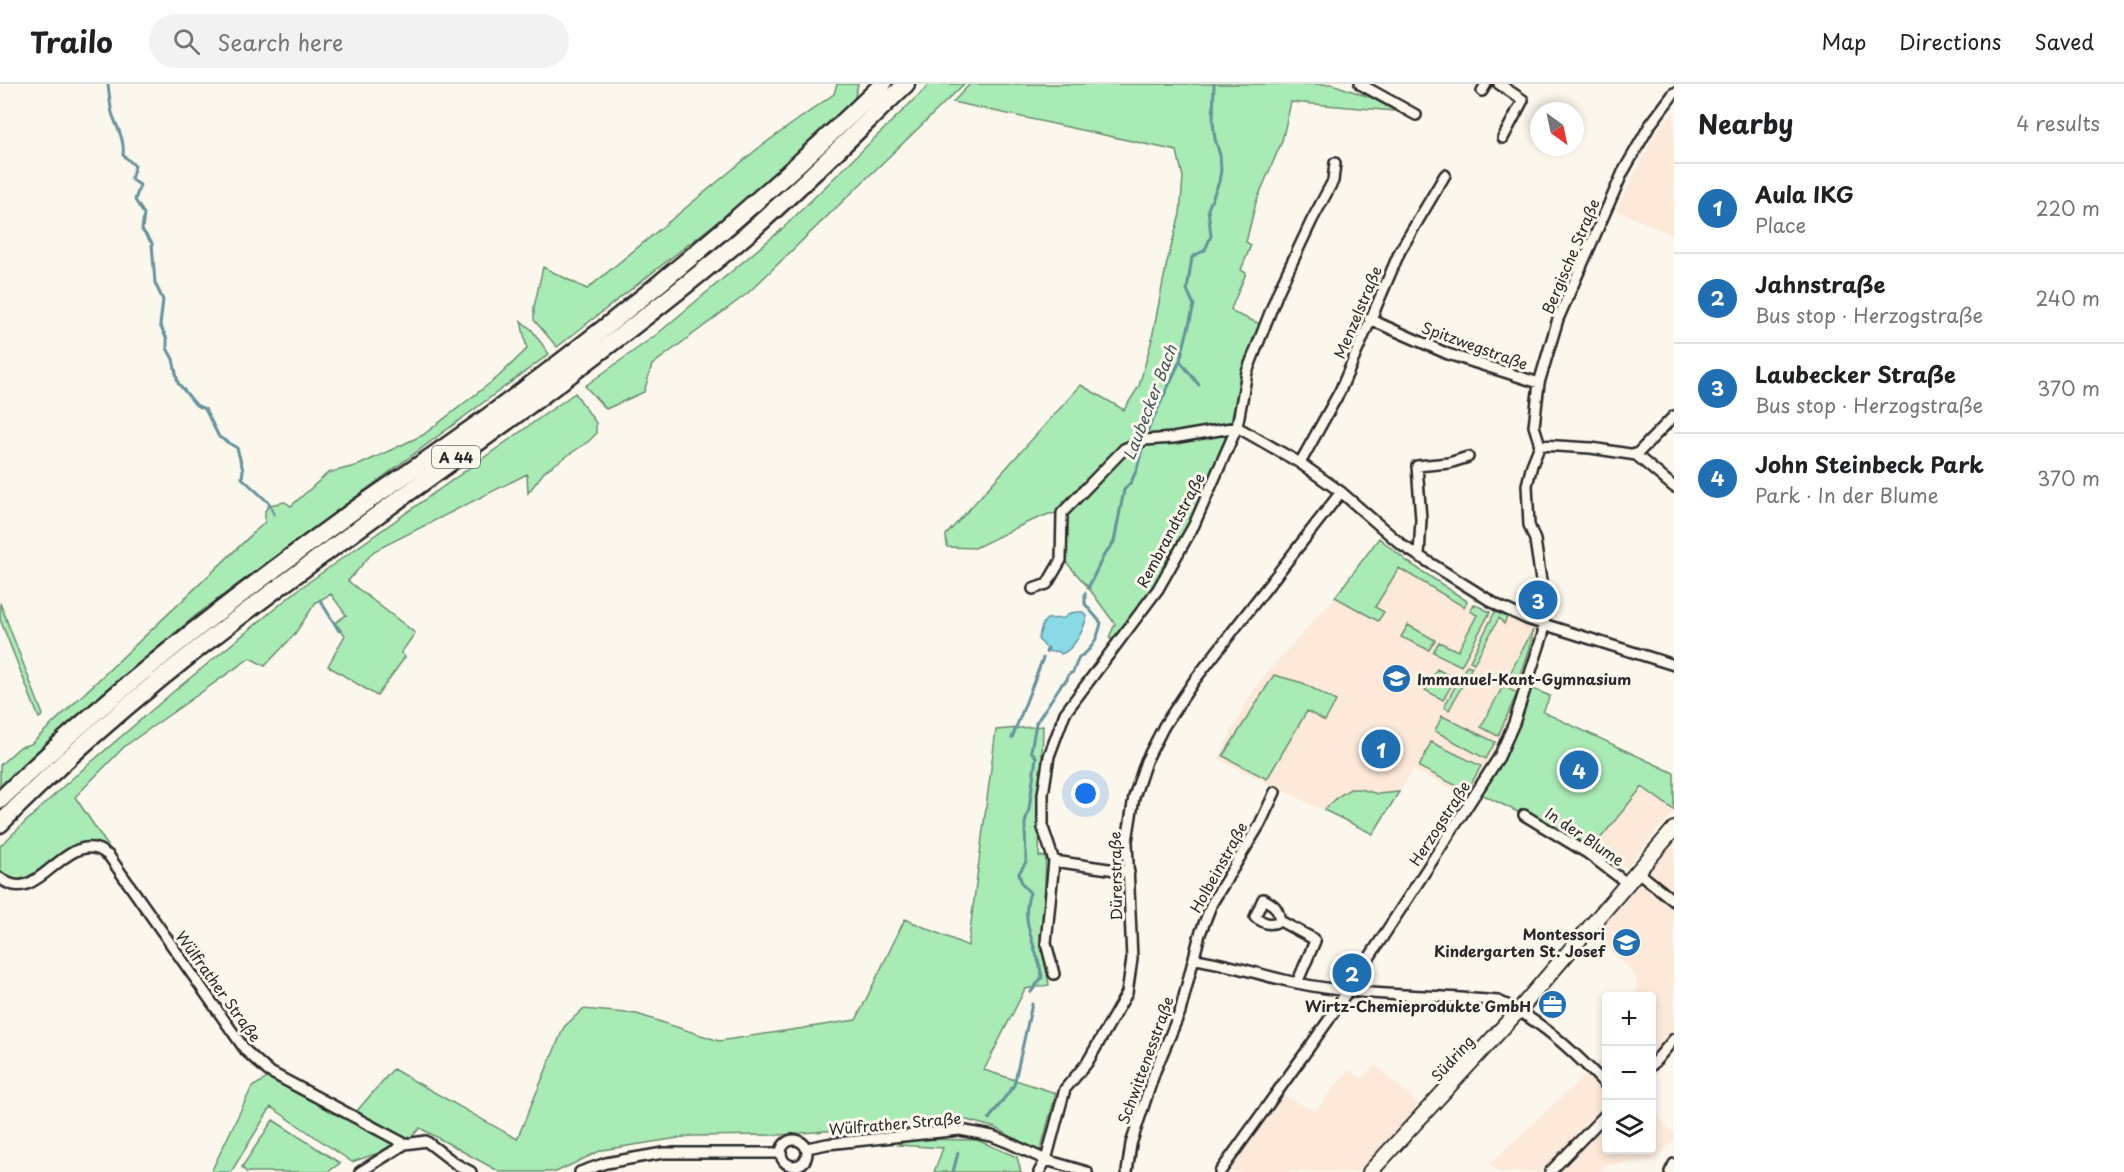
<!DOCTYPE html>
<html lang="en">
<head>
<meta charset="utf-8">
<style>
	body { margin:0; font-family:"Playpen Sans",sans-serif; background:#f2f2f2; color:#202124 }
	.controls { position:absolute; right:18px; bottom:18px; display:grid; overflow:hidden; border-radius:6px; box-shadow:0 3px 9px #0003 }
	.controls button { width:54px; height:54px; display:grid; place-items:center; padding:0; border:0; border-bottom:2px solid #e0e0e0; background:#fff; color:#202124; font:30px sans-serif }
	.compass { position:absolute; left:1530px; top:18px; width:54px; height:54px; border-radius:50%; background:#fff; box-shadow:0 3px 9px #0003; rotate:147deg }
	.you { position:absolute; left:1086px; top:710px; width:21px; height:21px; margin:-15px; border:4px solid #fff; border-radius:50%; background:#1a73e8; box-shadow:0 0 0 9px #1a73e833 }
	.badge { display:grid; place-items:center; width:39px; height:39px; border-radius:50%; background:#1f6fb2; color:#fff; font-size:20px; font-weight:700 }
	.pin { position:absolute; translate:-50% -50%; border:3px solid #fff; box-shadow:0 2px 6px #0006 }
	.list { margin:0; padding:0; list-style:none }
	h2 { display:flex; justify-content:space-between; align-items:center; height:78px; margin:0; padding:0 24px; font-size:26px }
	h2 small { font-size:20px; font-weight:400; color:#757577 }
	.list li { display:grid; grid-template-columns:39px 1fr auto; gap:18px; align-items:center; box-sizing:border-box; height:90px; padding:0 24px; border-top:2px solid #e0e0e0 }
	.list b { display:block; font-size:22px; white-space:nowrap }
	.list p { margin:0; font-size:20px; white-space:nowrap; color:#757577 }
	.list em { font-size:20px; font-style:normal; color:#757577 }
	.icon { flex:none; width:33px; height:33px; fill:none; stroke:currentColor; stroke-width:2; stroke-linecap:round; stroke-linejoin:round }
	.map { position:relative; flex:none; width:1674px; height:1088px; overflow:hidden }
	header { display:flex; align-items:center; gap:36px; box-sizing:border-box; height:84px; padding:0 30px; background:#fff; border-bottom:2px solid #e0e0e0 }
	header strong { font-size:28px }
	nav { display:flex; gap:33px; margin-inline-start:auto; font-size:21px }
	.search { width:420px; height:54px; background:#f2f2f2; display:flex; align-items:center; gap:15px; box-sizing:border-box; padding:0 21px; border-radius:33px; color:#757577; font-size:22px }
	main { display:flex }
	aside { flex:1; background:#fff }
	.map>svg:first-child { display:block }
</style>
</head>
<body>
<header>
<strong>Trailo</strong>
<div class="search"><svg class="icon" aria-label="search" viewBox="0 0 24 24"><circle cx="10" cy="10" r="6"/><path d="M15 15l6 6"/></svg>Search here</div>
<nav><a>Map</a><a>Directions</a><a>Saved</a></nav>
</header>
<main>
<div class="map">
<svg width="1674" height="1088" viewBox="0 0 1674 1088">
	<rect width="100%" height="100%" fill="#fbf7ec"/>
	<filter id="ink" filterUnits="userSpaceOnUse"><feTurbulence type="fractalNoise" baseFrequency=".0167" numOctaves="2"/><feDisplacementMap in="SourceGraphic" scale="12" xChannelSelector="R" yChannelSelector="G"/><feConvolveMatrix kernelMatrix="1 2 1 2 8 2 1 2 1" color-interpolation-filters="sRGB"/></filter>
	<g filter="url(#ink)">
		<path fill="#fce9d9" d="M 1674,27 L 1674,152 L 1616,126 L 1656,48 Z
			M 1379,454 L 1408,478 L 1467,517 L 1490,528 L 1528,540 L 1543,550 L 1514,639 L 1477,708 L 1468,712 L 1413,686 L 1373,750 L 1218,675 L 1248,615 L 1269,586 L 1335,513 Z
			M 1643,699 L 1674,722 L 1674,728 L 1648,757 L 1627,784 L 1589,759 Z
			M 1674,755 L 1674,967 L 1652,995 L 1652,912 L 1638,912 L 1635,891 L 1594,850 Z
			M 1606,971 L 1606,1066 L 1652,1066 L 1652,1025 L 1674,1051 L 1674,1057 L 1656,1075 L 1608,1081 L 1599,1088 L 1499,1088 L 1490,1080 Z
			M 1375,981 L 1419,1020 L 1360,1088 L 1220,1088 L 1278,1009 L 1316,1027 L 1348,986 L 1362,994 Z"/>
		<path fill="#a9ebb5" stroke="#6a8b70" stroke-width="1.5" d="M 837,0 L 858,0 L 854,17 L 753,110 L 557,263 L 534,236 L 534,223 L 543,183 L 587,205 L 761,62 L 834,10 Z
			M 930,0 L 964,0 L 748,209 L 652,281 L 644,308 L 606,325 L 585,302 L 656,251 L 782,145 Z
			M 970,0 L 1332,0 L 1372,14 L 1395,27 L 1291,18 L 1282,57 L 1256,118 L 1246,158 L 1251,161 L 1241,186 L 1246,189 L 1231,225 L 1234,229 L 1265,242 L 1247,288 L 1237,343 L 1158,505 L 1116,561 L 1109,553 L 1115,540 L 1088,503 L 1065,477 L 1062,429 L 1049,430 L 1026,439 L 975,464 L 947,463 L 946,451 L 1081,301 L 1124,326 L 1139,302 L 1151,259 L 1167,178 L 1180,130 L 1183,93 L 1177,67 L 953,18 Z
			M 521,237 L 532,246 L 549,270 L 195,532 L 112,602 L 0,705 L 0,681 L 20,663 L 31,660 L 265,438 L 265,427 L 269,421 L 285,418 L 291,422 L 328,389 L 359,381 L 423,351 L 498,293 L 527,265 Z
			M 575,309 L 596,339 L 596,350 L 589,357 L 545,387 L 528,409 L 527,390 L 374,467 L 348,497 L 415,549 L 401,569 L 405,573 L 377,612 L 328,582 L 345,551 L 335,539 L 346,531 L 331,510 L 316,518 L 294,551 L 265,582 L 250,574 L 125,662 L 75,713 L 114,771 C 109,768 103,764 97,762 C 64,750 38,802 13,796 C 9,795 4,792 0,790 L 0,762 L 67,699 L 173,608 L 299,505 Z
			M 1379,454 L 1408,478 L 1467,517 L 1464,523 L 1399,484 L 1375,523 L 1384,528 L 1378,537 L 1335,513 Z
			M 0,519 L 43,631 L 39,634 L 0,535 Z
			M 1474,520 L 1490,528 L 1461,582 L 1433,568 L 1439,558 L 1458,567 L 1477,531 L 1470,527 Z
			M 1495,528 L 1507,533 L 1504,540 L 1499,534 L 1474,579 L 1470,577 Z
			M 1408,541 L 1435,556 L 1429,566 L 1401,553 Z
			M 1533,546 L 1530,564 L 1517,602 L 1506,597 Z
			M 1467,581 L 1472,583 L 1449,626 L 1444,623 Z
			M 1437,585 L 1455,595 L 1443,616 L 1425,606 Z
			M 1274,591 L 1303,599 L 1336,617 L 1325,637 L 1307,627 L 1267,695 L 1223,672 Z
			M 1503,602 L 1517,609 L 1498,652 L 1481,643 Z
			M 1526,602 L 1550,612 L 1543,628 L 1674,689 L 1674,726 L 1642,703 L 1600,755 L 1589,763 L 1587,769 L 1524,731 L 1477,708 L 1499,673 Z
			M 1442,632 L 1495,658 L 1486,675 L 1435,647 Z
			M 1043,642 L 1039,772 L 1046,773 L 1043,846 L 1040,850 L 1049,901 L 1025,905 L 984,986 L 1056,1009 L 1040,1068 L 996,1044 L 963,1035 L 780,1051 L 691,1052 L 602,1066 L 556,1088 L 500,1088 L 420,1044 L 405,1060 L 352,1078 L 271,1023 L 231,1088 L 211,1088 L 252,1003 L 269,993 L 350,1035 L 393,985 L 517,1055 L 564,943 L 583,925 L 637,930 L 719,957 L 856,936 L 905,835 L 968,862 L 996,646 Z
			M 1431,658 L 1481,682 L 1467,707 L 1419,683 Z
			M 1350,705 L 1360,705 L 1378,710 L 1399,708 L 1373,750 L 1324,726 L 1339,712 Z
			M 273,1036 L 340,1079 L 328,1088 L 246,1088 L 242,1083 Z
			M 910,1055 L 977,1056 L 1017,1073 L 1021,1088 L 1002,1086 L 1001,1088 L 934,1088 L 943,1064 L 898,1061 Z"/>
		<path fill="#8ad9e7" stroke="#64939c" stroke-width="1.5" d="M 1077,528 L 1083,528 L 1087,532 C 1084,545 1074,566 1061,570 L 1058,567 L 1050,568 L 1038,555 L 1043,539 L 1047,535 L 1064,534 L 1070,529 Z"/>
		<g fill="none" stroke-linecap="round" stroke-linejoin="round">
			<path stroke="#64939c" stroke-width="3" d="M 108,0 C 109,9 110,20 112,29 C 117,44 125,55 123,71 L 135,82 L 131,95 L 140,101 L 135,116 L 144,130 L 142,146 L 152,159 L 155,199 L 163,216 L 160,241 L 167,255 L 167,264 L 173,275 L 178,299 L 196,321 L 205,325 L 219,353 L 237,364 L 243,386 L 242,394 L 269,419 L 274,430
				M 1180,277 L 1199,301
				M 1088,504 L 1104,471 L 1114,458 L 1124,406 L 1131,398 L 1137,385 L 1146,350 L 1180,277 L 1194,221 L 1187,206 L 1192,173 L 1205,166 L 1211,152 L 1208,125 L 1219,98 L 1221,86 L 1220,71 L 1215,55 L 1213,38 L 1214,0
				M 320,516 L 339,547
				M 1046,568 L 1048,564
				M 1012,654 L 1043,574
				M 1031,908 L 1042,893 C 1038,864 1019,838 1030,809 L 1022,800 L 1019,789 L 1026,778 L 1025,739 L 1029,725 L 1036,673 L 1031,667 L 1036,639 L 1061,601 L 1067,596 L 1068,591 L 1073,588 L 1079,573 C 1092,567 1098,553 1101,539 L 1085,520 L 1085,509
				M 989,1035 L 1014,1001 L 1032,920
				M 953,1088 L 958,1069"/>
			<defs>
				<path id="street" d="M 1360,0 L 1416,31
					M 1499,0 L 1523,16 L 1503,54
					M 1482,7 L 1486,0
					M 1369,235 L 1448,270 L 1539,299
					M 1540,361 L 1534,342 L 1539,299 L 1558,235 L 1623,88 L 1650,41 L 1674,9
					M 1540,361 L 1591,364 L 1636,371 L 1674,403
					M 1636,371 L 1674,332
					M 1300,379 L 1340,307 L 1400,167 L 1445,91
					M 1419,472 L 1421,435 L 1417,382 L 1449,379 L 1468,373
					M 1033,505 L 1047,500 L 1061,476 L 1062,429 L 1124,365 L 1145,356 L 1173,354 L 1237,343 L 1300,379 L 1341,408 L 1403,462 L 1497,521 L 1527,535 L 1674,581
					M 1524,731 L 1587,769 L 1628,800
					M 1054,777 L 1129,788
					M 1638,788 L 1674,817
					M 0,794 C 36,824 60,754 97,765 C 101,766 106,770 109,772 L 246,967 L 268,987 L 405,1060
					M 1280,837 C 1269,842 1264,839 1255,833 L 1263,815 C 1275,821 1278,824 1280,837 L 1312,854 L 1315,857 L 1297,899
					M 1195,875 C 1230,880 1263,892 1297,899 C 1363,913 1432,910 1498,917 C 1540,935 1574,968 1606,1001
					M 1054,890 L 1046,859 L 1054,777 L 1043,744 L 1043,710 L 1049,672 L 1065,629 L 1158,505 L 1194,441 L 1237,343 L 1247,288 L 1278,208 L 1312,136 L 1333,97 L 1335,79
					M 1652,981 L 1674,955
					M781 1069a13 13 0 1 1 26 0a13 13 0 1 1-26 0Z
					M 807,1064 L 827,1060 L 960,1046 L 992,1052 L 1007,1058 L 1046,1076 L 1087,1088
					M 360,1088 L 405,1060 L 426,1057 L 456,1080 L 471,1088
					M 580,1088 L 606,1079 L 663,1069 L 781,1069
					M 1039,1088 L 1046,1076 L 1065,1005 L 1087,979 L 1127,909 L 1132,875 L 1127,757 L 1134,713 L 1146,677 L 1164,642 L 1194,597 L 1341,408
					M 1127,1088 L 1131,1060 L 1155,987 L 1180,928 L 1200,850 L 1212,819 L 1260,740 L 1275,708
					M 1220,1088 L 1328,937 L 1432,777 L 1499,673 L 1514,639 L 1543,550 L 1544,517 L 1535,456 L 1529,441 L 1527,401 L 1532,381 L 1540,361
					M 1550,1088 L 1606,1030
					M 1670,1088 L 1674,1080"/>
				<path id="secondary" d="M 1370,1088 L 1519,926 L 1674,745"/>
				<path id="highway" d="M 0,716 C 107,611 228,518 349,430 C 400,394 453,359 504,321 C 637,222 764,116 883,0
					M 0,740 C 169,567 376,437 568,292 C 630,245 693,197 752,146 C 805,99 855,49 906,0"/>
			</defs>
			<use href="#street" stroke="#2b2b2b" stroke-width="14"/>
			<use href="#secondary" stroke="#2b2b2b" stroke-width="18"/>
			<use href="#highway" stroke="#2b2b2b" stroke-width="21"/>
			<use href="#street" stroke="#fbf7ec" stroke-width="9"/>
			<use href="#secondary" stroke="#fbf7ec" stroke-width="14"/>
			<use href="#highway" stroke="#fbf7ec" stroke-width="16"/>
		</g>
	</g>
	<defs>
		<symbol id="school-disc" viewBox="-11 -11 22 22"><circle r="9.5" fill="#1f6fb2" stroke="#fbf7ec"/><path d="M0-5L7-2L0 1L-7-2ZM-4 1L0 2.5L4 1V4Q0 6-4 4Z" fill="#fff"/></symbol>
		<symbol id="office-disc" viewBox="-11 -11 22 22"><circle r="9.5" fill="#1f6fb2" stroke="#fbf7ec"/><path d="M-6-3h4V-5.5h4V-3h4V5H-6ZM-1-4.5V-3h2v-1.5ZM-6 0V1H6V0Z" fill="#fff"/></symbol>
	</defs>
	<g fill-rule="evenodd">
		<use href="#school-disc" x="1380" y="578" width="33" height="33"/>
		<use href="#school-disc" x="1610" y="842" width="33" height="33"/>
		<use href="#office-disc" x="1536" y="904" width="33" height="33"/>
	</g>
	<g text-anchor="middle" dominant-baseline="central" stroke-width="6" stroke-linejoin="round" paint-order="stroke">
		<rect fill="#fbf7ec" stroke="#696865" stroke-width="1.5" x="432" y="362" width="48" height="22" rx="4.5"/>
		<g font-size="14" font-weight="bold" fill="#2b2b2b">
			<text x="456" y="373">A 44</text>
		</g>
		<g font-size="15" fill="#2b2b2b" stroke="#fbf7ec">
			<text transform="translate(1570 172) rotate(-67)">Bergische Straße</text>
			<text transform="translate(1357 228) rotate(-67)">Menzelstraße</text>
			<text transform="translate(1475 261) rotate(20)">Spitzwegstraße</text>
			<text transform="translate(1170 446) rotate(-62)">Rembrandtstraße</text>
			<text transform="translate(1439 739) rotate(-57)">Herzogstraße</text>
			<text transform="translate(1585 752) rotate(34)">In der Blume</text>
			<text transform="translate(1218 783) rotate(-61)">Holbeinstraße</text>
			<text transform="translate(1115 792) rotate(-91)">Dürerstraße</text>
			<text transform="translate(219 902) rotate(54)">Wülfrather Straße</text>
			<text transform="translate(1452 974) rotate(-48)">Südring</text>
			<text transform="translate(1145 976) rotate(-70)">Schwittenesstraße</text>
			<text transform="translate(895 1039) rotate(-5)">Wülfrather Straße</text>
		</g>
		<g font-size="15" font-weight="bold" fill="#2b2b2b" stroke="#fbf7ec" text-anchor="end">
			<text x="1417" y="594" text-anchor="start">Immanuel-Kant-Gymnasium</text>
			<text x="1605" y="849">Montessori<tspan x="1605" dy="17">Kindergarten St. Josef</tspan></text>
			<text x="1531" y="921">Wirtz-Chemieprodukte GmbH</text>
		</g>
		<g font-size="16" font-style="italic" fill="#43565a" stroke="#fbf7ec">
			<text transform="translate(1149 318) rotate(-69)">Laubecker Bach</text>
		</g>
	</g>
</svg>
<div class="controls">
<button>+</button>
<button>−</button>
<button><svg class="icon" aria-label="layers" viewBox="0 0 24 24"><path d="M12 4l9 5-9 5-9-5zM3 14l9 5 9-5"/></svg></button>
</div>
<svg class="compass" viewBox="-18 -18 36 36"><path d="M0-13l5 13h-10z" fill="#e53935"/><path d="M0 13l5-13h-10z" fill="#757577"/></svg>
<div class="you"></div>
<div class="pin badge" style="left:1381px;top:665px">1</div>
<div class="pin badge" style="left:1352px;top:889px">2</div>
<div class="pin badge" style="left:1538px;top:516px">3</div>
<div class="pin badge" style="left:1579px;top:686px">4</div>
</div>
<aside>
<h2>Nearby<small>4 results</small></h2>
<ul class="list">
<li><span class="badge">1</span><div><b>Aula IKG</b><p>Place</p></div><em>220 m</em></li>
<li><span class="badge">2</span><div><b>Jahnstraße</b><p>Bus stop · Herzogstraße</p></div><em>240 m</em></li>
<li><span class="badge">3</span><div><b>Laubecker Straße</b><p>Bus stop · Herzogstraße</p></div><em>370 m</em></li>
<li><span class="badge">4</span><div><b>John Steinbeck Park</b><p>Park · In der Blume</p></div><em>370 m</em></li>
</ul>
</aside>
</main>
</body>
</html>
